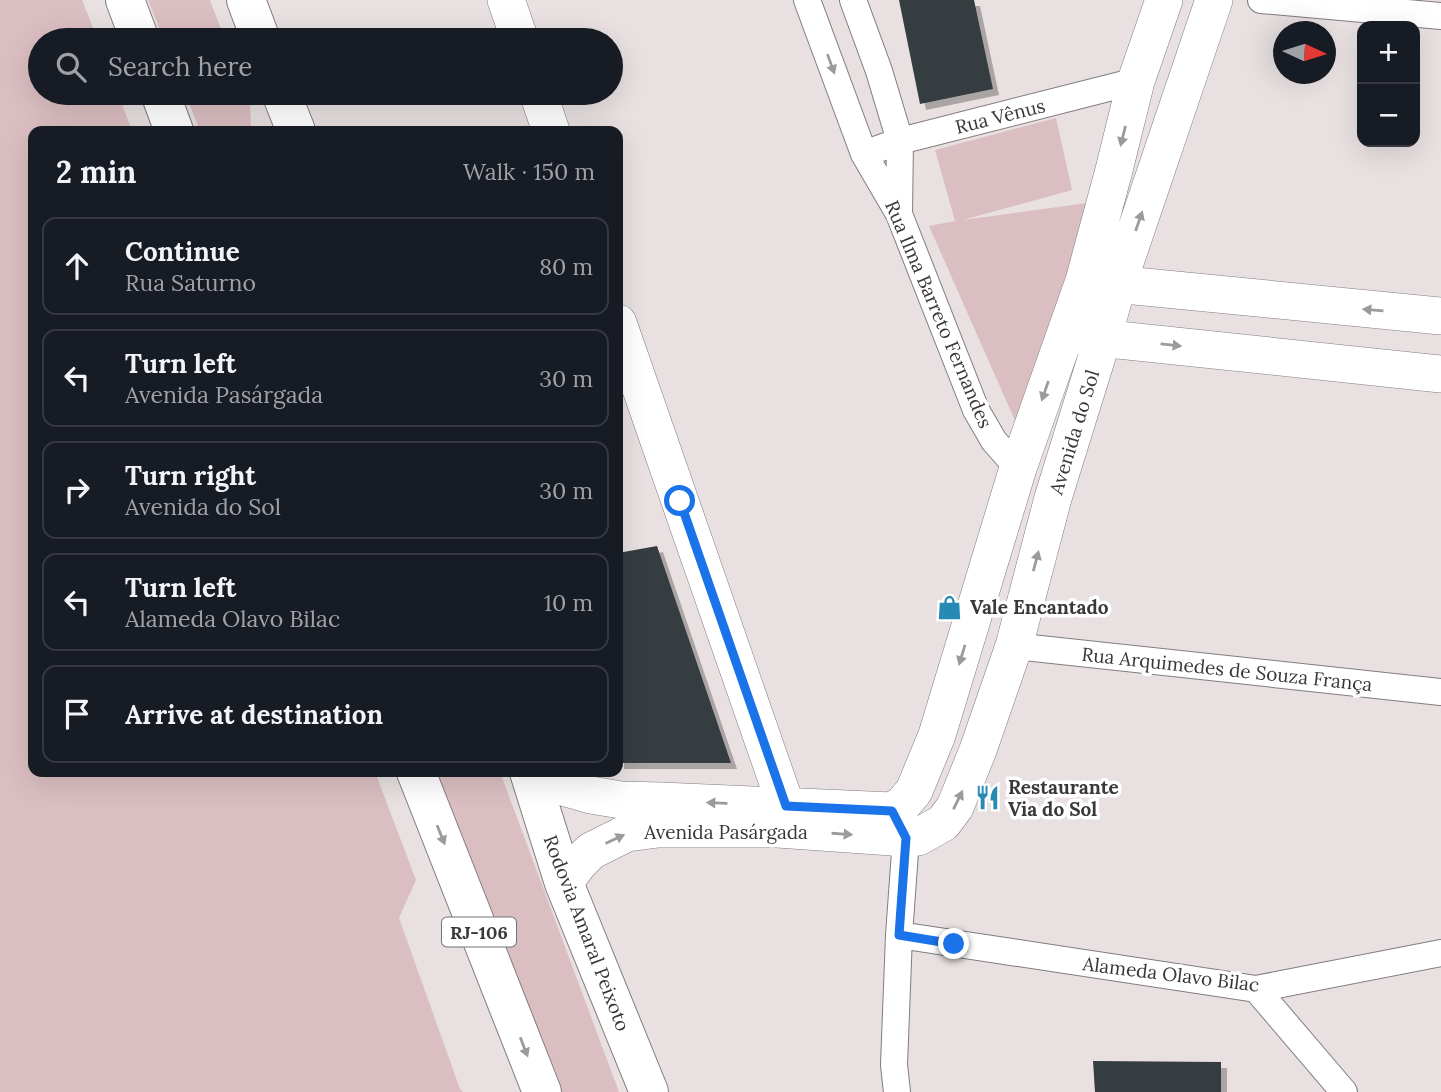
<!DOCTYPE html>
<html lang="en">
<head>
<meta charset="utf-8">
<style>
	body { margin:0; font-family:Lora,serif; background:#20242c; color:#f1f3f6 }
	.controls { position:absolute; right:21px; top:21px; display:grid; overflow:hidden; border-radius:14px; box-shadow:0 7px 28px #0002 }
	.controls button { width:63px; height:63px; display:grid; place-items:center; padding:0; border:0; border-bottom:2px solid #363941; background:#171b24; color:#f1f3f6; font:35px sans-serif }
	.compass { position:absolute; left:1273px; top:21px; width:63px; height:63px; border-radius:50%; background:#171b24; box-shadow:0 7px 28px #0002; rotate:94deg }
	.stop { position:absolute; width:21px; height:21px; margin:-16px; border:5px solid #1a73e8; border-radius:50%; background:#fff }
	.stop.end { background:#1a73e8; border-color:#fff; box-shadow:0 2px 7px #0008 }
	.list { margin:0; padding:0; list-style:none }
	h2 { display:flex; justify-content:space-between; align-items:center; height:91px; margin:0; padding:0 28px; font-size:30px }
	h2 small { font-size:23px; font-weight:400; color:#9ea1a6 }
	.list li { display:grid; grid-template-columns:46px 1fr auto; gap:21px; align-items:center; box-sizing:border-box; height:98px; margin:0 14px 14px; padding:0 14px; border:2px solid #363941; border-radius:14px }
	.list b { display:block; font-size:26px; white-space:nowrap }
	.list p { margin:0; font-size:23px; white-space:nowrap; color:#9ea1a6 }
	.list em { font-size:23px; font-style:normal; color:#9ea1a6 }
	.icon { flex:none; width:38px; height:38px; fill:none; stroke:currentColor; stroke-width:2; stroke-linecap:round; stroke-linejoin:round }
	.map { position:relative; flex:none; width:1441px; height:1092px; overflow:hidden }
	.search { position:absolute; background:#171b24; box-shadow:0 7px 28px #0002; left:28px; top:28px; width:595px; height:77px; display:flex; align-items:center; gap:18px; box-sizing:border-box; padding:0 24px; border-radius:38px; color:#9ea1a6; font-size:26px }
	.panel { position:absolute; background:#171b24; box-shadow:0 7px 28px #0002; left:28px; top:126px; width:595px; height:651px; border-radius:14px }
	.map>svg:first-child { display:block }
</style>
</head>
<body>
<div class="map">
<svg width="1441" height="1092" viewBox="0 0 1441 1092">
	<defs>
		<filter id="shadow"><feDropShadow dx="6" dy="6" stdDeviation="0" flood-color="#0004"/></filter>
	</defs>
	<rect width="100%" height="100%" fill="#e8e0e1"/>
	<path fill="#dbbec2" d="M 0,0 L 82,0 L 98,40 L 40,40 L 40,93 L 118,93 L 132,131 L 33,131 L 33,772 L 375,772 L 416,880 L 399,918 L 460,1089 L 463,1092 L 0,1092 Z
		M 148,0 L 210,0 L 225,40 L 164,40 Z
		M 185,93 L 246,93 L 250,104 L 251,131 L 200,131 Z
		M 1056,118 L 1072,190 L 963,220 L 1094,202 L 1017,425 L 929,226 L 955,221 L 935,150 Z
		M 436,772 L 500,772 L 619,1092 L 554,1092 Z"/>
	<path fill="#363c3f" filter="url(#shadow)" d="M 899,0 L 974,0 L 993,89 L 920,104 Z
		M 657,546 L 731,763 L 618,763 L 618,553 Z
		M 1093,1061 L 1221,1062 L 1221,1092 L 1095,1092 Z"/>
	<g fill="none" stroke-linecap="round" stroke-linejoin="round">
		<defs>
			<path id="street" d="M 807,0 L 864,154 L 899,214 L 976,410 L 994,441 L 1018,468
				M 853,0 L 879,71 L 900,141 L 899,213
				M 1261,0 L 1441,16
				M 864,154 L 900,141 L 1136,81
				M 1014,646 L 1441,692
				M 899,935 L 1256,989 L 1441,953
				M 1256,989 L 1344,1092
				M 897,1092 L 894,1065 L 899,935 L 906,838 L 899,823"/>
			<path id="secondary" d="M 506,0 L 520,40
				M 538,93 L 551,131
				M 1094,282 L 1441,316
				M 618,323 L 786,806
				M 1080,336 L 1441,374
				M 531,778 L 591,795 L 621,800 L 662,801 L 892,811 L 903,804 L 914,791 L 937,735 L 1018,468 L 1084,281 L 1114,170 L 1136,81 L 1164,0
				M 564,883 L 579,863 L 591,851 L 627,833 L 658,829 L 778,829 L 906,838 L 918,837 L 943,823 L 955,807 L 978,750 L 1014,646 L 1053,498 L 1103,337 L 1117,286 L 1214,0"/>
			<path id="highway" d="M 125,0 L 140,40
				M 246,0 L 261,40
				M 160,93 L 174,131
				M 281,93 L 296,131
				M 416,772 L 542,1092
				M 529,772 L 564,883 L 649,1092"/>
		</defs>
		<use href="#street" stroke="#837c7d" stroke-width="28"/>
		<use href="#secondary" stroke="#837c7d" stroke-width="38"/>
		<use href="#highway" stroke="#837c7d" stroke-width="40"/>
		<use href="#street" stroke="#fff" stroke-width="26"/>
		<use href="#secondary" stroke="#fff" stroke-width="37"/>
		<use href="#highway" stroke="#fff" stroke-width="38"/>
	</g>
	<defs><path id="oneway-solid" d="M-6-.8H1V-3.2L6.5 0L1 3.2V.8H-6Z" transform="scale(1.75)"/></defs>
	<g fill="#9c9b9b">
		<use href="#oneway-solid" transform="translate(831 64) rotate(70)"/>
		<use href="#oneway-solid" transform="translate(1123 136) rotate(104)"/>
		<use href="#oneway-solid" transform="translate(1139 221) rotate(-71)"/>
		<use href="#oneway-solid" transform="translate(1373 310) rotate(-175)"/>
		<use href="#oneway-solid" transform="translate(1171 345) rotate(6)"/>
		<use href="#oneway-solid" transform="translate(1045 391) rotate(109)"/>
		<use href="#oneway-solid" transform="translate(1036 561) rotate(-75)"/>
		<use href="#oneway-solid" transform="translate(962 655) rotate(107)"/>
		<use href="#oneway-solid" transform="translate(958 800) rotate(-64)"/>
		<use href="#oneway-solid" transform="translate(717 803) rotate(-178)"/>
		<use href="#oneway-solid" transform="translate(842 834) rotate(4)"/>
		<use href="#oneway-solid" transform="translate(441 835) rotate(68)"/>
		<use href="#oneway-solid" transform="translate(615 839) rotate(-25)"/>
		<use href="#oneway-solid" transform="translate(524 1047) rotate(69)"/>
	</g>
	<g fill="none" stroke-linecap="round" stroke-linejoin="round">
		<path stroke="#1a73e8" stroke-width="9" d="M 680,501 L 786,806 L 892,811 L 906,838 L 899,935 L 954,944"/>
	</g>
	<defs>
		<symbol id="shop-bare" viewBox="-9 -9 18 18"><path d="M-5-2.5h2.3a2.7 3.5 0 0 1 5.4 0H5L5.5 6h-11ZM-1.5-2.5h3a1.5 2.3 0 0 0-3 0Z" fill="#278ab4" stroke="#fff" stroke-width="2.5" paint-order="stroke"/></symbol>
		<symbol id="restaurant-bare" viewBox="-9 -9 18 18"><path d="M-5-6h1v4h1v-4h1v4h1v-4h1v5L-1.5 .5V6h-2V.5L-5-1ZM5-6V6H3V1.5H1.5Q1.5-4 5-6Z" fill="#278ab4" stroke="#fff" stroke-width="2.5" paint-order="stroke"/></symbol>
	</defs>
	<g fill-rule="evenodd">
		<use href="#shop-bare" x="932" y="590" width="35" height="35"/>
		<use href="#restaurant-bare" x="970" y="780" width="35" height="35"/>
	</g>
	<g text-anchor="middle" dominant-baseline="central" stroke-width="7" stroke-linejoin="round" paint-order="stroke">
		<rect fill="#fff" stroke="#757373" stroke-width="2" x="442" y="917.5" width="74" height="29" rx="5"/>
		<g font-size="18" font-weight="bold" fill="#3a3737">
			<text x="479" y="932">RJ-106</text>
		</g>
		<g font-size="19" fill="#3a3737" stroke="#fff">
			<text transform="translate(1000 116) rotate(-14)">Rua Vênus</text>
			<text transform="translate(939 314) rotate(67)">Rua Ilma Barreto Fernandes</text>
			<text transform="translate(1074 432) rotate(-73)">Avenida do Sol</text>
			<text transform="translate(1227 669) rotate(6)">Rua Arquimedes de Souza França</text>
			<text x="726" y="832">Avenida Pasárgada</text>
			<text transform="translate(587 933) rotate(69)">Rodovia Amaral Peixoto</text>
			<text transform="translate(1171 974) rotate(7)">Alameda Olavo Bilac</text>
		</g>
		<g font-size="19" font-weight="bold" fill="#3a3737" stroke="#fff" text-anchor="start">
			<text x="970" y="607">Vale Encantado</text>
			<text x="1008" y="787">Restaurante<tspan x="1008" dy="22">Via do Sol</tspan></text>
		</g>
	</g>
</svg>
<div class="controls">
<button>+</button>
<button>−</button>
</div>
<svg class="compass" viewBox="-18 -18 36 36"><path d="M0-13l5 13h-10z" fill="#e53935"/><path d="M0 13l5-13h-10z" fill="#9ea1a6"/></svg>
<div class="stop" style="left:680px;top:501px"></div>
<div class="stop end" style="left:954px;top:944px"></div>
<div class="search"><svg class="icon" aria-label="search" viewBox="0 0 24 24"><circle cx="10" cy="10" r="6"/><path d="M15 15l6 6"/></svg>Search here</div>
<section class="panel">
<h2>2 min<small>Walk · 150 m</small></h2>
<ul class="list">
<li><svg class="icon" aria-label="ahead" viewBox="0 0 24 24"><path d="M12 20V5M6 11l6-6 6 6"/></svg><div><b>Continue</b><p>Rua Saturno</p></div><em>80 m</em></li>
<li><svg class="icon" aria-label="left" viewBox="0 0 24 24"><path d="M17 20v-9H6M10 6l-5 5 5 5"/></svg><div><b>Turn left</b><p>Avenida Pasárgada</p></div><em>30 m</em></li>
<li><svg class="icon" aria-label="right" viewBox="0 0 24 24"><path d="M7 20v-9h11M14 6l5 5-5 5"/></svg><div><b>Turn right</b><p>Avenida do Sol</p></div><em>30 m</em></li>
<li><svg class="icon" aria-label="left" viewBox="0 0 24 24"><path d="M17 20v-9H6M10 6l-5 5 5 5"/></svg><div><b>Turn left</b><p>Alameda Olavo Bilac</p></div><em>10 m</em></li>
<li><svg class="icon" aria-label="arrive" viewBox="0 0 24 24"><path d="M6 21V4h12l-3 4 3 4H6"/></svg><div><b>Arrive at destination</b></div></li>
</ul>
</section>
</div>
</body>
</html>
